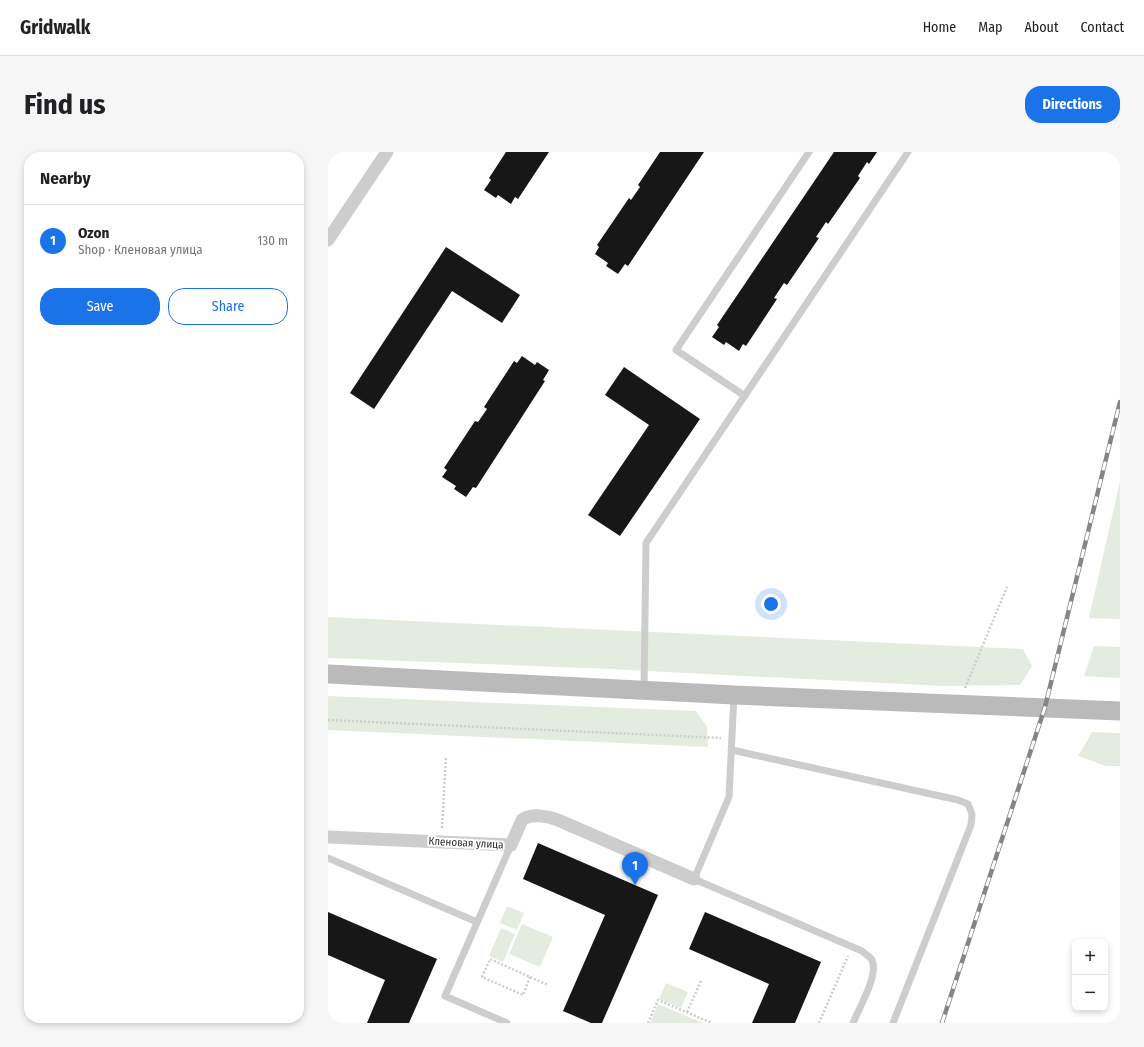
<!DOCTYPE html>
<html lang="en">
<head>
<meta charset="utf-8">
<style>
	body { margin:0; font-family:"Fira Sans Condensed",sans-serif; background:#f6f6f6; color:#202124 }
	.controls { position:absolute; right:12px; bottom:12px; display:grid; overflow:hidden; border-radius:8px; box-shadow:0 2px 6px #0003 }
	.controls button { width:36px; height:36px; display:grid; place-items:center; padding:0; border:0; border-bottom:1px solid #e0e0e0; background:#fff; color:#202124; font:20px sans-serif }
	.you { position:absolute; left:443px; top:452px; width:14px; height:14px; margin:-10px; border:3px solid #fff; border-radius:50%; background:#1a73e8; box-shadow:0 0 0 6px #1a73e833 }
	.badge { display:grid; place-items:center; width:26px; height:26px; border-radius:50%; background:#1a73e8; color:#fff; font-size:13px; font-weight:700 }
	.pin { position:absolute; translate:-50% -33px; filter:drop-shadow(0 1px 2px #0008) }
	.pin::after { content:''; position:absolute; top:21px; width:14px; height:12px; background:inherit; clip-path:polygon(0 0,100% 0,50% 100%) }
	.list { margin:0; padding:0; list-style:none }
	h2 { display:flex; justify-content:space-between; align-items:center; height:52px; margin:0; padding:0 16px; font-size:17px }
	h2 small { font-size:13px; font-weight:400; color:#757577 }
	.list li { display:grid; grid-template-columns:26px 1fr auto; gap:12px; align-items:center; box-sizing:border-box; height:72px; padding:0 16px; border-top:1px solid #e0e0e0 }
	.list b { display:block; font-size:15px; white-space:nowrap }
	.list p { margin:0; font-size:13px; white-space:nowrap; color:#757577 }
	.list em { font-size:13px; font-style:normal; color:#757577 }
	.actions { display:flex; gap:8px; padding:12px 16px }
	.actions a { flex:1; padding:9px 0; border:1px solid #1a73e8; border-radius:16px; text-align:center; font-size:14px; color:#1a73e8 }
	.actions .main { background:#1a73e8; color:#fff }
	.map { position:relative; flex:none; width:792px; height:871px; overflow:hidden; border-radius:16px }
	header { display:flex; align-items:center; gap:24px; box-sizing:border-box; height:56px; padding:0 20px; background:#fff; border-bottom:1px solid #e0e0e0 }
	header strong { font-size:19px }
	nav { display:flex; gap:22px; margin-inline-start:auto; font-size:14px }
	.intro { display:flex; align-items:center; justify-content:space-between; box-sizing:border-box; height:96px; padding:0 24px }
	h1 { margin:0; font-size:28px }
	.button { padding:10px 18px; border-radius:16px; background:#1a73e8; color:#fff; font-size:14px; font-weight:700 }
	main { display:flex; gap:24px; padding:0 24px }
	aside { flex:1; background:#fff; border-radius:16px; box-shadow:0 2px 6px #0003 }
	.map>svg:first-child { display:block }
</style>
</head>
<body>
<header>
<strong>Gridwalk</strong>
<nav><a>Home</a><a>Map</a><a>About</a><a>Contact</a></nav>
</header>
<div class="intro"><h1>Find us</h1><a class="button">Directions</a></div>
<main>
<aside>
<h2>Nearby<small></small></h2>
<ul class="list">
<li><span class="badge">1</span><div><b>Ozon</b><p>Shop · Кленовая улица</p></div><em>130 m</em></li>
</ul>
<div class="actions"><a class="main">Save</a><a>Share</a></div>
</aside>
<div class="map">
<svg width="792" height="871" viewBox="0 0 792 871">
	<rect width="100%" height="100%" fill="#fff"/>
	<path fill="#e4ece0" d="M 792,329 L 792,467 L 761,466 Z
		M 0,465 L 695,497 L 704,514 L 692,533 L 615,534 L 281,517 L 0,506 Z
		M 766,494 L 792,495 L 792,526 L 756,524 Z
		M 0,544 L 368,559 L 379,575 L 380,595 L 0,578 Z
		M 764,580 L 792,581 L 792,614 L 778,614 L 750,604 Z
		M 179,754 L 196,761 L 189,778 L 172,771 Z
		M 194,772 L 225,785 L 212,815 L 181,802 Z
		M 173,776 L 187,782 L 175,810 L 161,804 Z
		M 338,831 L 360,840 L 353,856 L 331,847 Z
		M 330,852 L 375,871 L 322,871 Z"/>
	<path fill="#171717" d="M 178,0 L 221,0 L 190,47 L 187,45 L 183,52 L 170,43 L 168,46 L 156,38 L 163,28 L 161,26 Z
		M 332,0 L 376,0 L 300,114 L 297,112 L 290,122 L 278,114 L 280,111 L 267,102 L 271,95 L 269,93 L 301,46 L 303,48 L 312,35 L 310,33 Z
		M 506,0 L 549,0 L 541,12 L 539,10 L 530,24 L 532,26 L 500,72 L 498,70 L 488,85 L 491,86 L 459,133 L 456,131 L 446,146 L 449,147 L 418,194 L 415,192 L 411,199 L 398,190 L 396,193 L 384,185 L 391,175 L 389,173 Z
		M 118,95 L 192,143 L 174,171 L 124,139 L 46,257 L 22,241 Z
		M 194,204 L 207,213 L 209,210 L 221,218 L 215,228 L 217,229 L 148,336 L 145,335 L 138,345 L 126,337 L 128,334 L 114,325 L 119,318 L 116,316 L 147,269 L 150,270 L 159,257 L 156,255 L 186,209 L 189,211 Z
		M 296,215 L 372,267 L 292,384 L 260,363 L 321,273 L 277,243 Z
		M 210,691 L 330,743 L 274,871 L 263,871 L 235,859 L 277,763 L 195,727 Z
		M 0,760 L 109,807 L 81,871 L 39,871 L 57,828 L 0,803 Z
		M 377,760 L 493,810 L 467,871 L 424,871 L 441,832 L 361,797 Z"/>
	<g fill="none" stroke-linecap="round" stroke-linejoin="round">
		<path stroke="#cdcdcd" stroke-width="2.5" stroke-dasharray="2 2" stroke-linecap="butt" d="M 637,536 L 679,435
			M 0,568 L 393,586
			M 114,676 L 118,605
			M 202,825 L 195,843 L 154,825 L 162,807 L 220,833
			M 359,860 L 373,829
			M 320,871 L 330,848 L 384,871
			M 491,871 L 520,804"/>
		<path stroke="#cdcdcd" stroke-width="7" d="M 417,244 L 348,198 L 481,0
			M 316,538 L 318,391 L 580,0
			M 406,543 L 401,645 L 366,727 L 534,799 C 537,802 542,804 544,808 C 551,823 531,856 525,871
			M 404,598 L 630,648 L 640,652 L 644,662 L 643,673 L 565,871
			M 0,706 L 149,770
			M 179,871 L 117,844 L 183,693"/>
		<path stroke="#cdcdcd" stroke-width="13" d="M 0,88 L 59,0
			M 0,685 L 183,693 L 194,668 C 203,661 220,664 230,668 L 366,727"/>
		<path stroke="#bababa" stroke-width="19" d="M 0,522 L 406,543 L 792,559"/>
		<defs>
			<path id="rail" d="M 614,871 L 717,555 L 792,250"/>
		</defs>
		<use href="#rail" stroke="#858585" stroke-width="4.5"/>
		<use href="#rail" stroke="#fff" stroke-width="3" stroke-dasharray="9" stroke-linecap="butt"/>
	</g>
	<g text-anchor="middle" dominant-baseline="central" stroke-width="4" stroke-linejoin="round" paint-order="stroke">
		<g font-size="11" fill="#303030" stroke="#fff">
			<text transform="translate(138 691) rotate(3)">Кленовая улица</text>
		</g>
	</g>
</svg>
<div class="controls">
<button>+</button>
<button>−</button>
</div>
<div class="you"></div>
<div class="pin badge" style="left:307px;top:733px">1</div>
</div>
</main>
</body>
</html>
